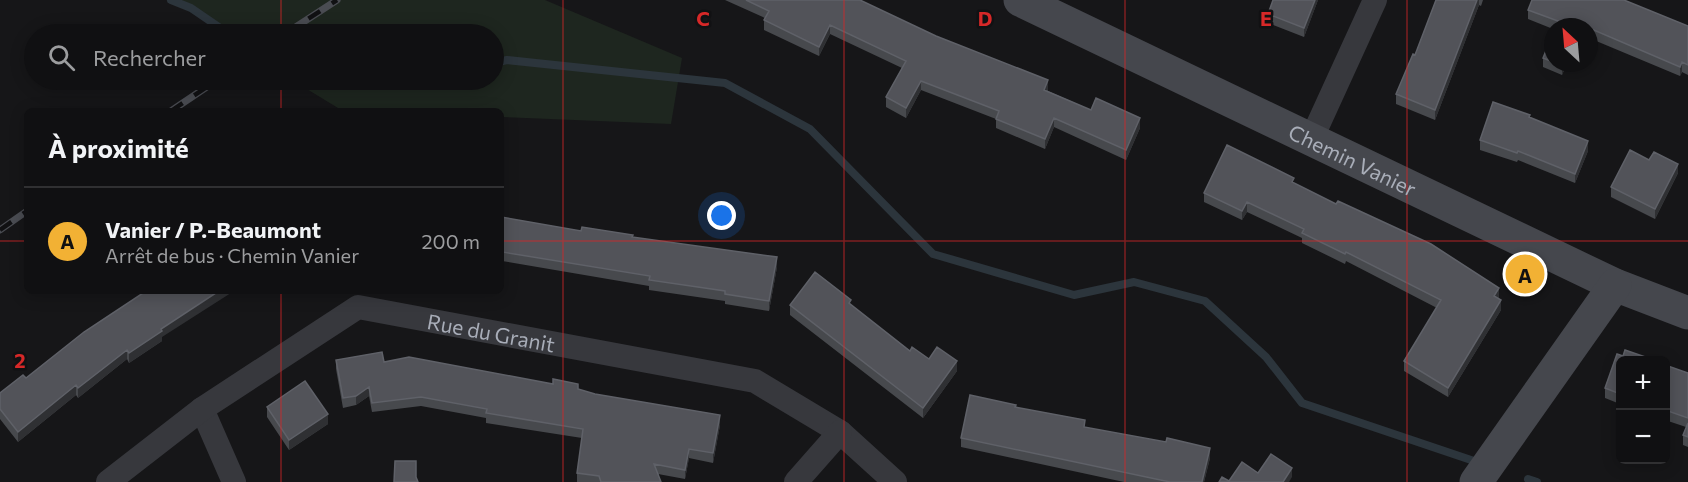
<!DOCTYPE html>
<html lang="fr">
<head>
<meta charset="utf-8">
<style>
	body { margin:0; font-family:Commissioner,sans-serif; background:#19191b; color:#f1f3f6 }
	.controls { position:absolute; right:18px; bottom:18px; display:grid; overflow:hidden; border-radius:9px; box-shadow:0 3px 15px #0003 }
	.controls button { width:54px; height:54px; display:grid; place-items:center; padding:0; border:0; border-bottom:2px solid #303032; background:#101012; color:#f1f3f6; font:30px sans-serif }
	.compass { position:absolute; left:1544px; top:18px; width:54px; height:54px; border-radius:50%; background:#101012; box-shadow:0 3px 15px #0003; rotate:334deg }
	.you { position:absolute; left:722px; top:216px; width:21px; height:21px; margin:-15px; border:4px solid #fff; border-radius:50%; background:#1a73e8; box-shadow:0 0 0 9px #1a73e833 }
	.badge { display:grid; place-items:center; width:39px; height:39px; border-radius:50%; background:#f2b134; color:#111; font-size:20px; font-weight:700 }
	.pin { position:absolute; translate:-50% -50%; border:3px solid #fff; box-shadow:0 2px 6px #0006 }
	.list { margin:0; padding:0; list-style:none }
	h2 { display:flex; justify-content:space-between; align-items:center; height:78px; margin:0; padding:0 24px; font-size:26px }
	h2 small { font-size:20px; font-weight:400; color:#9c9d9f }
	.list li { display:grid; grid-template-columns:39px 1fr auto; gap:18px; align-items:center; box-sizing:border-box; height:108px; padding:0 24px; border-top:2px solid #303032 }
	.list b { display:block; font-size:22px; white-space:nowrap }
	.list p { margin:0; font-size:20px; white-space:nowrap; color:#9c9d9f }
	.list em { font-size:20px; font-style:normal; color:#9c9d9f }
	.icon { flex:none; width:33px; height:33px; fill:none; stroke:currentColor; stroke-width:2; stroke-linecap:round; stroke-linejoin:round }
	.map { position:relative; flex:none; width:1688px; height:482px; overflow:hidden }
	.search { position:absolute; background:#101012; box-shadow:0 3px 15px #0003; left:24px; top:24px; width:480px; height:66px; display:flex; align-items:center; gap:15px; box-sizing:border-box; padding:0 21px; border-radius:33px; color:#9c9d9f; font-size:22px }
	.panel { position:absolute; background:#101012; box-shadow:0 3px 15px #0003; left:24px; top:108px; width:480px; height:186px; border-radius:9px }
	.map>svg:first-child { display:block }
</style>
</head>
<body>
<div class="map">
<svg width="1688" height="482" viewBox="0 0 1688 482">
	<rect width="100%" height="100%" fill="#161618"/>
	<path fill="#1e261f" d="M 171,0 L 545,0 L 682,58 L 671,124 L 501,117 L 501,111 L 343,111 L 292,80 L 494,80 L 494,34 L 224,34 L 191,8 Z"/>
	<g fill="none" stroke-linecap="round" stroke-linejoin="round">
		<path stroke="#2c353c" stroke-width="8" d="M 171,0 L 191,8 L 229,34
			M 494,63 L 507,60 L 725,83 L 810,129 L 933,254 L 1074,295 L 1134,282 L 1205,301 L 1266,357 L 1302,403 L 1480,463
			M 1528,479 L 1537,482"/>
		<g stroke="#37383d" stroke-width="24">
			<path d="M 1311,140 L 1375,0"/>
			<path d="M 202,409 L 234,482"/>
			<path id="s1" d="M 108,482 L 202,409 L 358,307 L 755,381 L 840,432 L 895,482"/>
			<path d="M 796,482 L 840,432"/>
		</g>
		<g stroke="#45474d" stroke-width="33">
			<path id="s2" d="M 1020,0 L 1615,285 L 1688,313"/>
			<path d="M 1476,482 L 1615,285"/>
		</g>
		<defs>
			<path id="rail" d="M 285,34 L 337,0
				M 171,111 L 217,80
				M 0,230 L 27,211"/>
		</defs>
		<use href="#rail" stroke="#4a4c52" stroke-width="7"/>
		<use href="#rail" stroke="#111113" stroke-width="4.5" stroke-dasharray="14" stroke-linecap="butt"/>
	</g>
	<path fill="#47494d" d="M 725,0 L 860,0 L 1048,90 L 1048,91 L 1091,110 L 1140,128 L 1126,160 L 1054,127 L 1045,149 L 996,128 L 996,119 L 921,90 L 906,118 L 886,107 L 886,97 L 902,68 L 830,34 L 819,56 L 764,30 L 764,20 L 765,18 Z
		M 1318,0 L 1304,37 L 1268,23 L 1268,14 Z
		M 1436,0 L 1483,0 L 1481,6 L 1479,5 L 1435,120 L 1396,104 L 1396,94 L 1415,55 Z
		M 1528,10 L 1688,26 L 1688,75 L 1682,72 L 1680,76 L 1589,38 L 1589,27 L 1553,27 L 1553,29 L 1528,19 Z
		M 1553,34 L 1553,63 L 1567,63 L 1562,75 L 1543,67 L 1543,58 Z
		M 1530,117 L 1588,151 L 1575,183 L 1518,160 L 1517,162 L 1480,150 L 1480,140 Z
		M 1649,160 L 1678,173 L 1655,219 L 1611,197 L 1611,187 Z
		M 1294,183 L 1499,298 L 1498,299 L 1501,310 L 1448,397 L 1404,371 L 1404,361 L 1437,308 L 1346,261 L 1345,264 L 1302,243 L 1302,238 L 1247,212 L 1242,220 L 1204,202 L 1204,193 Z
		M 501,217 L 581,231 L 633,237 L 777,267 L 769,311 L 725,304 L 725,301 L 649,290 L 649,286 L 502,261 Z
		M 790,305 L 851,305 L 910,351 L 957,371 L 923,418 L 790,315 Z
		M 162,337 L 162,341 L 129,363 L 127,359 L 78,398 L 76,395 L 18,442 L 0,419 L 0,393 L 26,378 Z
		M 336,360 L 384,362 L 578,389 L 595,394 L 720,425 L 713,463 L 689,458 L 685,479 L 658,474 L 661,482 L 577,482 L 577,473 L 582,438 L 486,423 L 486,418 L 421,406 L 372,412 L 369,396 L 356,405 L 343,408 L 336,369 Z
		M 1620,360 L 1620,404 L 1605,398 L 1605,388 Z
		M 1665,365 L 1688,373 L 1688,447 L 1683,445 L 1683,435 L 1686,427 L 1665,420 Z
		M 267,407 L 328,424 L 289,450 L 267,417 Z
		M 1016,407 L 1085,427 L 1210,458 L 1204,482 L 1124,482 L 961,447 L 961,438 Z"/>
	<path fill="#2f3033" d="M 1315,0 L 1318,0 L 1304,37 L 1304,28 Z
		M 1477,0 L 1479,0 L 1479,5 L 1435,120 L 1435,110 Z
		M 830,25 L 830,34 L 819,56 L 819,47 Z
		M 1682,62 L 1682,72 L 1680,76 L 1680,67 Z
		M 1563,63 L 1567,63 L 1562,75 L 1562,65 Z
		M 1048,80 L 1048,90 L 1044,99 L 1044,90 Z
		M 921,81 L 921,90 L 906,118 L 906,108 Z
		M 1054,118 L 1054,127 L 1045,149 L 1045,139 Z
		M 1140,118 L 1140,128 L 1126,160 L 1126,150 Z
		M 1588,141 L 1588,151 L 1575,183 L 1575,174 Z
		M 1678,164 L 1678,173 L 1655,219 L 1655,209 Z
		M 1247,202 L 1247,212 L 1242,220 L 1242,211 Z
		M 777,257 L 777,267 L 769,311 L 769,301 Z
		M 1499,288 L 1499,298 L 1494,306 L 1494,296 Z
		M 219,291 L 234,291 L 162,337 L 162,341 L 129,363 L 129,353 L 161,329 Z
		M 1501,300 L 1501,310 L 1448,397 L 1448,388 Z
		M 127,350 L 127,359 L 78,398 L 78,388 Z
		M 957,361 L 957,371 L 923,418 L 923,408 Z
		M 76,385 L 76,395 L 18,442 L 18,432 Z
		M 369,387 L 369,396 L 356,405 L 356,396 Z
		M 328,414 L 328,424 L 289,450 L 289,440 Z
		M 720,415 L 720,425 L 713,463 L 713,453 Z
		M 1210,448 L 1210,458 L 1204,482 L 1202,482 Z
		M 689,449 L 689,458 L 685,479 L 685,470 Z
		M 1292,468 L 1292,477 L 1289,482 L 1283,482 Z"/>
	<path fill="#525359" stroke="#5f6168" stroke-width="1.5" d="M 746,0 L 860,0 L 936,36 L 1048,80 L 1044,90 L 1091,110 L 1096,98 L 1140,118 L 1126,150 L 1054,118 L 1045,139 L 996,119 L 999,111 L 921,81 L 906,108 L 886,97 L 906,61 L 830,25 L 819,47 L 764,20 L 769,11 Z
		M 1273,0 L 1315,0 L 1304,28 L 1268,14 Z
		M 1436,0 L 1477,0 L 1435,110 L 1396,94 L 1413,54 L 1415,55 Z
		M 1532,0 L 1624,0 L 1688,26 L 1688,65 L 1682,62 L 1680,67 L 1589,28 L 1589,27 L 1586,27 L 1579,24 L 1578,27 L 1556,27 L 1558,21 L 1528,10 Z
		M 1553,33 L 1553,62 L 1543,58 Z
		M 1493,102 L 1530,115 L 1529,117 L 1588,141 L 1575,174 L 1518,151 L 1517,153 L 1480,140 Z
		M 1227,145 L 1294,178 L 1292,182 L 1336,204 L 1338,201 L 1431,244 L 1499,288 L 1494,296 L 1501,300 L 1448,388 L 1404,361 L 1441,300 L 1346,252 L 1345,254 L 1302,233 L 1304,229 L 1247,202 L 1242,211 L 1204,193 Z
		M 1630,150 L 1649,160 L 1654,152 L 1678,164 L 1655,209 L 1611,187 Z
		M 501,217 L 581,231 L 582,227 L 633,235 L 632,237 L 777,257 L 769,301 L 725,294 L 725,291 L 649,280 L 650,276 L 502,252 L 503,245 L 501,245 Z
		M 815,272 L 851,300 L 849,303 L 910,351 L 912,347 L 929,359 L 937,347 L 957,361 L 923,408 L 790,305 Z
		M 146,291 L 219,291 L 161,329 L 162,331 L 129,353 L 127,350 L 78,388 L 76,385 L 18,432 L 0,409 L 0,393 L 23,375 L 26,378 L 84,332 Z
		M 1625,350 L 1654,360 L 1620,360 L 1620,394 L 1605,388 L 1617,354 L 1623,356 Z
		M 382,352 L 384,362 L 409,357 L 553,384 L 553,379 L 578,384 L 578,389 L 595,394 L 720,415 L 713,453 L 689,449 L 685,470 L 654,464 L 661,482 L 601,482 L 599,476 L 577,473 L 583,429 L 486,413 L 487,409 L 421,397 L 372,403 L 369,387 L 356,396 L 343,398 L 336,360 Z
		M 1665,365 L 1688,373 L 1688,418 L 1665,410 Z
		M 305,381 L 328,414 L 289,440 L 267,407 Z
		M 970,395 L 1016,405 L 1015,407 L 1085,420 L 1084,427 L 1166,442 L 1167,438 L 1210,448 L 1202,482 L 1170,482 L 961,438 Z
		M 1688,423 L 1688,437 L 1683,435 Z
		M 1271,454 L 1292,468 L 1283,482 L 1219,482 L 1222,477 L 1229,481 L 1242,462 L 1258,473 Z
		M 395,461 L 416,461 L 416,477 L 418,482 L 394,482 Z"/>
	<path fill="none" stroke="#d62828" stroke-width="1.5" stroke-opacity="0.55" d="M 281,0 L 281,34M 563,0 L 563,482M 844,0 L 844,482M 1125,0 L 1125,482M 1407,0 L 1407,482M 281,80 L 281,111M 0,241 L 27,241M 501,241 L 1688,241M 281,291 L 281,482"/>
	<g text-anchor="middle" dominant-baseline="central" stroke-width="5" stroke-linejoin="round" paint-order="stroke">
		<g font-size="21" fill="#a8adb8" stroke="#111113">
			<text stroke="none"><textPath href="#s2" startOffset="369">Chemin Vanier</textPath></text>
			<text stroke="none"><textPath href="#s1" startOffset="441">Rue du Granit</textPath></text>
		</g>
	</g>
	<g font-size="20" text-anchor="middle" font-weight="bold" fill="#d62828" stroke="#111113" stroke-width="5" stroke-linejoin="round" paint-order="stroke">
		<text x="703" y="26">C</text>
		<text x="985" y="26">D</text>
		<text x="1266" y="26">E</text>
		<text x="20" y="368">2</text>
	</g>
</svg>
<div class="controls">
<button>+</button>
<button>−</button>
</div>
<svg class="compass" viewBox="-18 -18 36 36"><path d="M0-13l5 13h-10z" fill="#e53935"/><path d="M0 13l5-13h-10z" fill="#9c9d9f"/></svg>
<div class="you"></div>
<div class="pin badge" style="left:1525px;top:274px">A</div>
<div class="search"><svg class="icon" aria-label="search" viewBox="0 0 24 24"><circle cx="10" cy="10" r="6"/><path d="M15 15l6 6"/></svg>Rechercher</div>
<section class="panel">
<h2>À proximité<small></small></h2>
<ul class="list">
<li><span class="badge">A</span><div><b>Vanier / P.-Beaumont</b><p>Arrêt de bus · Chemin Vanier</p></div><em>200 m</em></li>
</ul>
</section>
</div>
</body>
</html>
